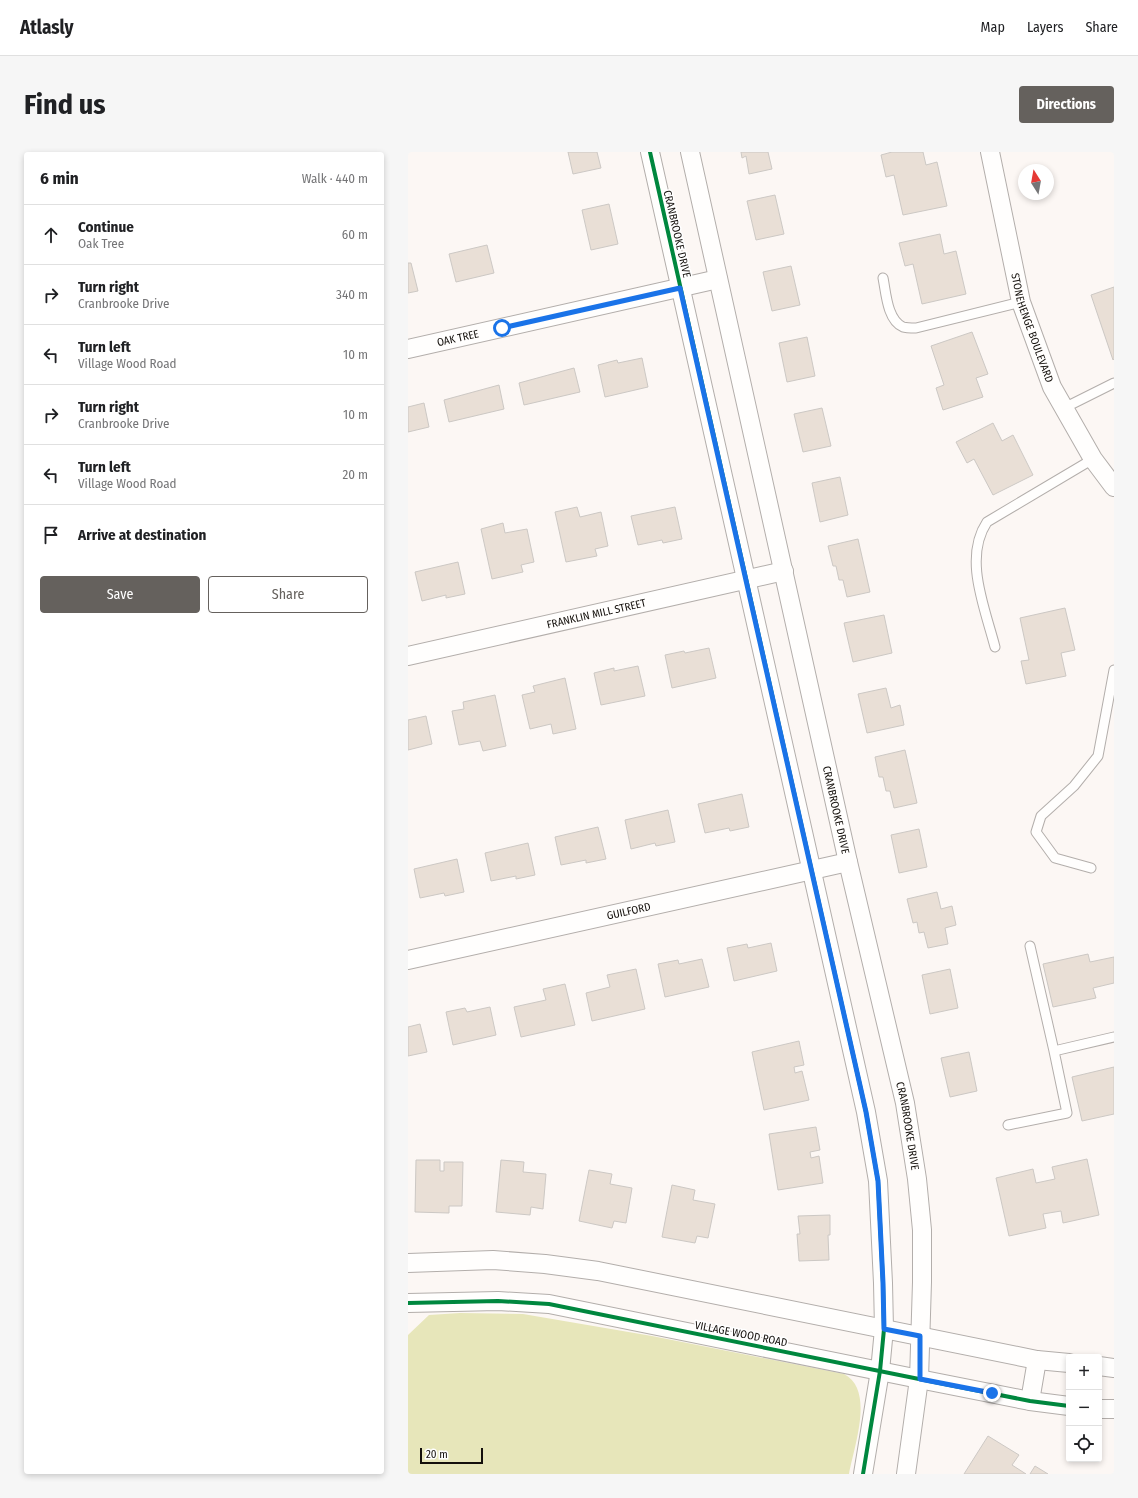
<!DOCTYPE html>
<html lang="en">
<head>
<meta charset="utf-8">
<style>
	body { margin:0; font-family:"Fira Sans Condensed",sans-serif; background:#f6f6f6; color:#202124 }
	.controls { position:absolute; right:12px; bottom:12px; display:grid; overflow:hidden; border-radius:4px; box-shadow:0 2px 6px #0003 }
	.controls button { width:36px; height:36px; display:grid; place-items:center; padding:0; border:0; border-bottom:1px solid #e0e0e0; background:#fff; color:#202124; font:20px sans-serif }
	.compass { position:absolute; left:610px; top:12px; width:36px; height:36px; border-radius:50%; background:#fff; box-shadow:0 2px 6px #0003; rotate:349deg }
	.scale { position:absolute; left:12px; bottom:10px; width:63px; box-sizing:border-box; padding-left:4px; border:2px solid #14100c; border-top:0; font-size:11px; line-height:14px; white-space:nowrap; color:#14100c; -webkit-text-stroke:3px #fff; paint-order:stroke }
	.stop { position:absolute; width:12px; height:12px; margin:-9px; border:3px solid #1a73e8; border-radius:50%; background:#fff }
	.stop.end { background:#1a73e8; border-color:#fff; box-shadow:0 1px 4px #0008 }
	.list { margin:0; padding:0; list-style:none }
	h2 { display:flex; justify-content:space-between; align-items:center; height:52px; margin:0; padding:0 16px; font-size:17px }
	h2 small { font-size:13px; font-weight:400; color:#757577 }
	.list li { display:grid; grid-template-columns:26px 1fr auto; gap:12px; align-items:center; box-sizing:border-box; height:60px; padding:0 16px; border-top:1px solid #e0e0e0 }
	.list b { display:block; font-size:15px; white-space:nowrap }
	.list p { margin:0; font-size:13px; white-space:nowrap; color:#757577 }
	.list em { font-size:13px; font-style:normal; color:#757577 }
	.actions { display:flex; gap:8px; padding:12px 16px }
	.actions a { flex:1; padding:9px 0; border:1px solid #65615d; border-radius:4px; text-align:center; font-size:14px; color:#65615d }
	.actions .main { background:#65615d; color:#fff }
	.icon { flex:none; width:22px; height:22px; fill:none; stroke:currentColor; stroke-width:2; stroke-linecap:round; stroke-linejoin:round }
	.map { position:relative; flex:none; width:706px; height:1322px; overflow:hidden; border-radius:4px }
	header { display:flex; align-items:center; gap:24px; box-sizing:border-box; height:56px; padding:0 20px; background:#fff; border-bottom:1px solid #e0e0e0 }
	header strong { font-size:19px }
	nav { display:flex; gap:22px; margin-inline-start:auto; font-size:14px }
	.intro { display:flex; align-items:center; justify-content:space-between; box-sizing:border-box; height:96px; padding:0 24px }
	h1 { margin:0; font-size:28px }
	.button { padding:10px 18px; border-radius:4px; background:#65615d; color:#fff; font-size:14px; font-weight:700 }
	main { display:flex; gap:24px; padding:0 24px }
	aside { flex:1; background:#fff; border-radius:4px; box-shadow:0 2px 6px #0003 }
	.map>svg:first-child { display:block }
</style>
</head>
<body>
<header>
<strong>Atlasly</strong>
<nav><a>Map</a><a>Layers</a><a>Share</a></nav>
</header>
<div class="intro"><h1>Find us</h1><a class="button">Directions</a></div>
<main>
<aside>
<h2>6 min<small>Walk · 440 m</small></h2>
<ul class="list">
<li><svg class="icon" aria-label="ahead" viewBox="0 0 24 24"><path d="M12 20V5M6 11l6-6 6 6"/></svg><div><b>Continue</b><p>Oak Tree</p></div><em>60 m</em></li>
<li><svg class="icon" aria-label="right" viewBox="0 0 24 24"><path d="M7 20v-9h11M14 6l5 5-5 5"/></svg><div><b>Turn right</b><p>Cranbrooke Drive</p></div><em>340 m</em></li>
<li><svg class="icon" aria-label="left" viewBox="0 0 24 24"><path d="M17 20v-9H6M10 6l-5 5 5 5"/></svg><div><b>Turn left</b><p>Village Wood Road</p></div><em>10 m</em></li>
<li><svg class="icon" aria-label="right" viewBox="0 0 24 24"><path d="M7 20v-9h11M14 6l5 5-5 5"/></svg><div><b>Turn right</b><p>Cranbrooke Drive</p></div><em>10 m</em></li>
<li><svg class="icon" aria-label="left" viewBox="0 0 24 24"><path d="M17 20v-9H6M10 6l-5 5 5 5"/></svg><div><b>Turn left</b><p>Village Wood Road</p></div><em>20 m</em></li>
<li><svg class="icon" aria-label="arrive" viewBox="0 0 24 24"><path d="M6 21V4h12l-3 4 3 4H6"/></svg><div><b>Arrive at destination</b></div></li>
</ul>
<div class="actions"><a class="main">Save</a><a>Share</a></div>
</aside>
<div class="map">
<svg width="706" height="1322" viewBox="0 0 706 1322">
	<rect width="100%" height="100%" fill="#fcf7f4"/>
	<path fill="#e7e6ba" d="M 52,1161 L 115,1162 L 244,1184 L 436,1222 C 467,1238 446,1294 441,1322 L 0,1322 L 0,1183 L 21,1163 Z"/>
	<path fill="#e9dfd6" stroke="#ccc8c4" d="M 160,0 L 189,0 L 193,16 L 165,22 Z
		M 333,0 L 360,0 L 364,17 L 341,22 L 338,4 L 334,6 Z
		M 484,0 L 515,0 L 518,13 L 529,10 L 539,54 L 495,63 L 486,23 L 478,25 L 473,3 Z
		M 367,43 L 376,82 L 348,88 L 339,49 Z
		M 201,52 L 210,92 L 183,98 L 174,58 Z
		M 532,82 L 536,102 L 548,99 L 558,142 L 514,152 L 505,112 L 497,114 L 491,91 Z
		M 79,93 L 86,121 L 48,130 L 41,102 Z
		M 0,111 L 3,111 L 10,139 L 0,141 Z
		M 383,114 L 392,153 L 364,159 L 355,120 Z
		M 706,135 L 706,207 L 705,208 L 683,143 Z
		M 564,180 L 580,222 L 568,226 L 575,245 L 535,258 L 528,236 L 536,233 L 523,194 Z
		M 399,185 L 407,224 L 379,230 L 371,191 Z
		M 234,206 L 240,235 L 197,245 L 190,213 L 209,208 L 210,211 Z
		M 166,216 L 172,240 L 116,253 L 111,231 Z
		M 91,233 L 96,257 L 41,270 L 36,248 Z
		M 16,251 L 21,275 L 0,280 L 0,255 Z
		M 414,256 L 423,294 L 395,300 L 386,262 Z
		M 585,271 L 594,289 L 605,283 L 625,323 L 585,343 L 566,307 L 559,311 L 548,290 Z
		M 432,325 L 440,363 L 412,370 L 404,331 Z
		M 169,355 L 172,365 L 193,360 L 200,394 L 187,397 L 189,404 L 158,410 L 147,360 Z
		M 267,355 L 274,387 L 255,391 L 254,388 L 230,393 L 223,364 Z
		M 95,371 L 97,381 L 119,377 L 126,410 L 113,413 L 115,420 L 84,427 L 73,377 Z
		M 450,387 L 462,440 L 439,445 L 435,428 L 431,428 L 428,414 L 425,414 L 420,394 Z
		M 50,410 L 57,442 L 38,446 L 38,443 L 14,449 L 7,420 Z
		M 657,456 L 667,498 L 653,501 L 658,524 L 618,532 L 613,509 L 621,508 L 612,466 Z
		M 476,463 L 484,501 L 445,510 L 436,471 Z
		M 301,496 L 308,526 L 264,536 L 257,503 L 276,499 L 277,501 Z
		M 230,514 L 237,544 L 193,553 L 186,521 L 206,516 L 206,519 Z
		M 157,526 L 168,577 L 145,582 L 143,572 L 122,577 L 114,543 L 127,540 L 125,534 Z
		M 478,536 L 483,556 L 492,553 L 496,573 L 459,581 L 450,542 Z
		M 87,543 L 98,594 L 75,599 L 72,589 L 51,593 L 44,559 L 56,557 L 55,550 Z
		M 18,564 L 24,592 L 0,598 L 0,568 Z
		M 497,598 L 509,651 L 486,656 L 482,639 L 478,639 L 475,625 L 471,625 L 467,605 Z
		M 334,642 L 341,675 L 322,679 L 321,676 L 297,681 L 290,652 Z
		M 260,658 L 267,690 L 248,694 L 247,691 L 223,697 L 217,668 Z
		M 190,675 L 198,707 L 178,711 L 178,708 L 153,713 L 147,685 Z
		M 511,677 L 519,715 L 491,721 L 483,683 Z
		M 120,691 L 127,723 L 108,727 L 108,724 L 83,729 L 77,701 Z
		M 49,707 L 56,740 L 37,744 L 36,741 L 12,746 L 6,717 Z
		M 529,740 L 533,757 L 544,754 L 548,773 L 537,776 L 540,792 L 520,796 L 516,780 L 511,781 L 509,770 L 505,771 L 499,747 Z
		M 363,791 L 369,819 L 326,829 L 319,796 L 339,792 L 340,796 Z
		M 680,802 L 682,810 L 706,805 L 706,831 L 685,836 L 688,846 L 645,855 L 635,812 Z
		M 294,807 L 301,835 L 257,845 L 250,812 L 270,808 L 271,812 Z
		M 228,817 L 237,857 L 184,869 L 178,841 L 202,835 L 199,823 Z
		M 542,817 L 550,856 L 522,862 L 514,823 Z
		M 157,832 L 167,873 L 113,885 L 106,855 L 138,848 L 135,837 Z
		M 82,855 L 88,883 L 45,893 L 38,860 L 57,856 L 59,860 Z
		M 12,872 L 19,900 L 0,904 L 0,875 Z
		M 391,889 L 396,913 L 386,915 L 387,921 L 394,919 L 401,948 L 356,958 L 344,900 Z
		M 561,900 L 569,939 L 542,945 L 533,906 Z
		M 706,915 L 706,962 L 674,969 L 664,925 Z
		M 408,975 L 412,998 L 402,1000 L 403,1006 L 411,1004 L 415,1031 L 370,1038 L 361,982 Z
		M 679,1007 L 691,1063 L 655,1071 L 653,1059 L 635,1062 L 638,1076 L 601,1084 L 588,1026 L 625,1017 L 628,1031 L 647,1027 L 644,1015 Z
		M 8,1008 L 32,1008 L 32,1019 L 36,1019 L 36,1010 L 55,1010 L 54,1054 L 41,1054 L 41,1061 L 7,1060 Z
		M 93,1008 L 116,1010 L 115,1020 L 138,1022 L 135,1057 L 123,1055 L 122,1063 L 88,1060 Z
		M 181,1018 L 204,1022 L 202,1032 L 224,1036 L 218,1071 L 206,1069 L 204,1076 L 171,1069 Z
		M 264,1033 L 287,1038 L 285,1048 L 307,1052 L 300,1086 L 289,1084 L 287,1091 L 254,1085 Z
		M 422,1063 L 422,1083 L 420,1083 L 421,1108 L 391,1109 L 389,1082 L 392,1082 L 390,1064 Z
		M 580,1284 L 611,1303 L 604,1313 L 618,1322 L 556,1322 Z
		M 627,1314 L 640,1322 L 622,1322 Z"/>
	<g fill="none" stroke-linecap="round" stroke-linejoin="round">
		<defs>
			<path id="lane" d="M 475,126 C 478,140 479,168 495,175 C 498,176 504,176 508,176 L 613,150
				M 656,256 L 706,231
				M 587,495 C 577,456 555,406 579,370 L 685,307
				M 683,716 L 647,706 L 628,680 L 633,664 L 666,634 L 690,604 L 706,518
				M 622,794 L 646,899 L 706,885
				M 600,973 L 659,961 L 646,899"/>
			<g id="street">
				<path d="M 242,0 L 458,960 L 470,1029 L 475,1131 L 476,1177 L 472,1219 L 455,1322"/>
				<path id="s1" d="M 282,0 L 440,710 L 497,951 L 509,1027 L 514,1078 L 514,1130 L 511,1227 L 498,1322"/>
				<path id="s2" d="M 582,0 L 613,150 L 644,235 L 685,307 L 706,335"/>
				<path id="s3" d="M 0,197 L 310,127"/>
				<path id="s4" d="M 0,504 L 376,419"/>
				<path id="s5" d="M 0,808 L 440,710"/>
				<path d="M 0,1111 L 85,1108 L 137,1112 L 190,1119 L 629,1208 L 661,1211"/>
				<path d="M 0,1151 L 90,1149 L 141,1152 L 511,1227 L 622,1249 L 661,1254"/>
				<path d="M 691,1214 L 706,1216"/>
				<path d="M 622,1249 L 629,1208"/>
				<path d="M 691,1257 L 706,1257"/>
			</g>
		</defs>
		<use href="#lane" stroke="#b3aeab" stroke-width="11"/>
		<use href="#street" stroke="#b3aeab" stroke-width="20"/>
		<use href="#lane" stroke="#fffefd" stroke-width="9"/>
		<use href="#street" stroke="#fffefd" stroke-width="18"/>
		<defs>
			<path id="cycleway" d="M 242,0 L 458,960 L 470,1029 L 475,1131 L 476,1177 L 472,1219 L 455,1322
				M 0,1151 L 90,1149 L 141,1152 L 511,1227 L 622,1249 L 661,1254"/>
		</defs>
		<use href="#cycleway" stroke="#fff" stroke-width="6"/>
		<use href="#cycleway" stroke="#00873e" stroke-width="4"/>
	</g>
	<g fill="none" stroke-linecap="round" stroke-linejoin="round">
		<path stroke="#1a73e8" stroke-width="5" d="M 94,176 L 272,136 L 458,960 L 470,1029 L 475,1131 L 476,1177 L 512,1184 L 512,1227 L 584,1241"/>
	</g>
	<g text-anchor="middle" dominant-baseline="central" stroke-width="3" stroke-linejoin="round" paint-order="stroke">
		<g font-size="11" fill="#14100c" stroke="#fff">
			<text transform="translate(269 82) rotate(77)">CRANBROOKE DRIVE</text>
			<text stroke="none"><textPath href="#s2" startOffset="181">STONEHENGE BOULEVARD</textPath></text>
			<text stroke="none"><textPath href="#s3" startOffset="51">OAK TREE</textPath></text>
			<text stroke="none"><textPath href="#s4" startOffset="193">FRANKLIN MILL STREET</textPath></text>
			<text stroke="none"><textPath href="#s1" startOffset="674">CRANBROOKE DRIVE</textPath></text>
			<text stroke="none"><textPath href="#s5" startOffset="226">GUILFORD</textPath></text>
			<text stroke="none"><textPath href="#s1" startOffset="998">CRANBROOKE DRIVE</textPath></text>
			<text transform="translate(333 1182) rotate(11)">VILLAGE WOOD ROAD</text>
		</g>
	</g>
</svg>
<div class="controls">
<button>+</button>
<button>−</button>
<button><svg class="icon" aria-label="locate" viewBox="0 0 24 24"><circle cx="12" cy="12" r="6"/><path d="M12 2v4M12 18v4M2 12h4M18 12h4"/></svg></button>
</div>
<svg class="compass" viewBox="-18 -18 36 36"><path d="M0-13l5 13h-10z" fill="#e53935"/><path d="M0 13l5-13h-10z" fill="#757577"/></svg>
<div class="scale">20 m</div>
<div class="stop" style="left:94px;top:176px"></div>
<div class="stop end" style="left:584px;top:1241px"></div>
</div>
</main>
</body>
</html>
